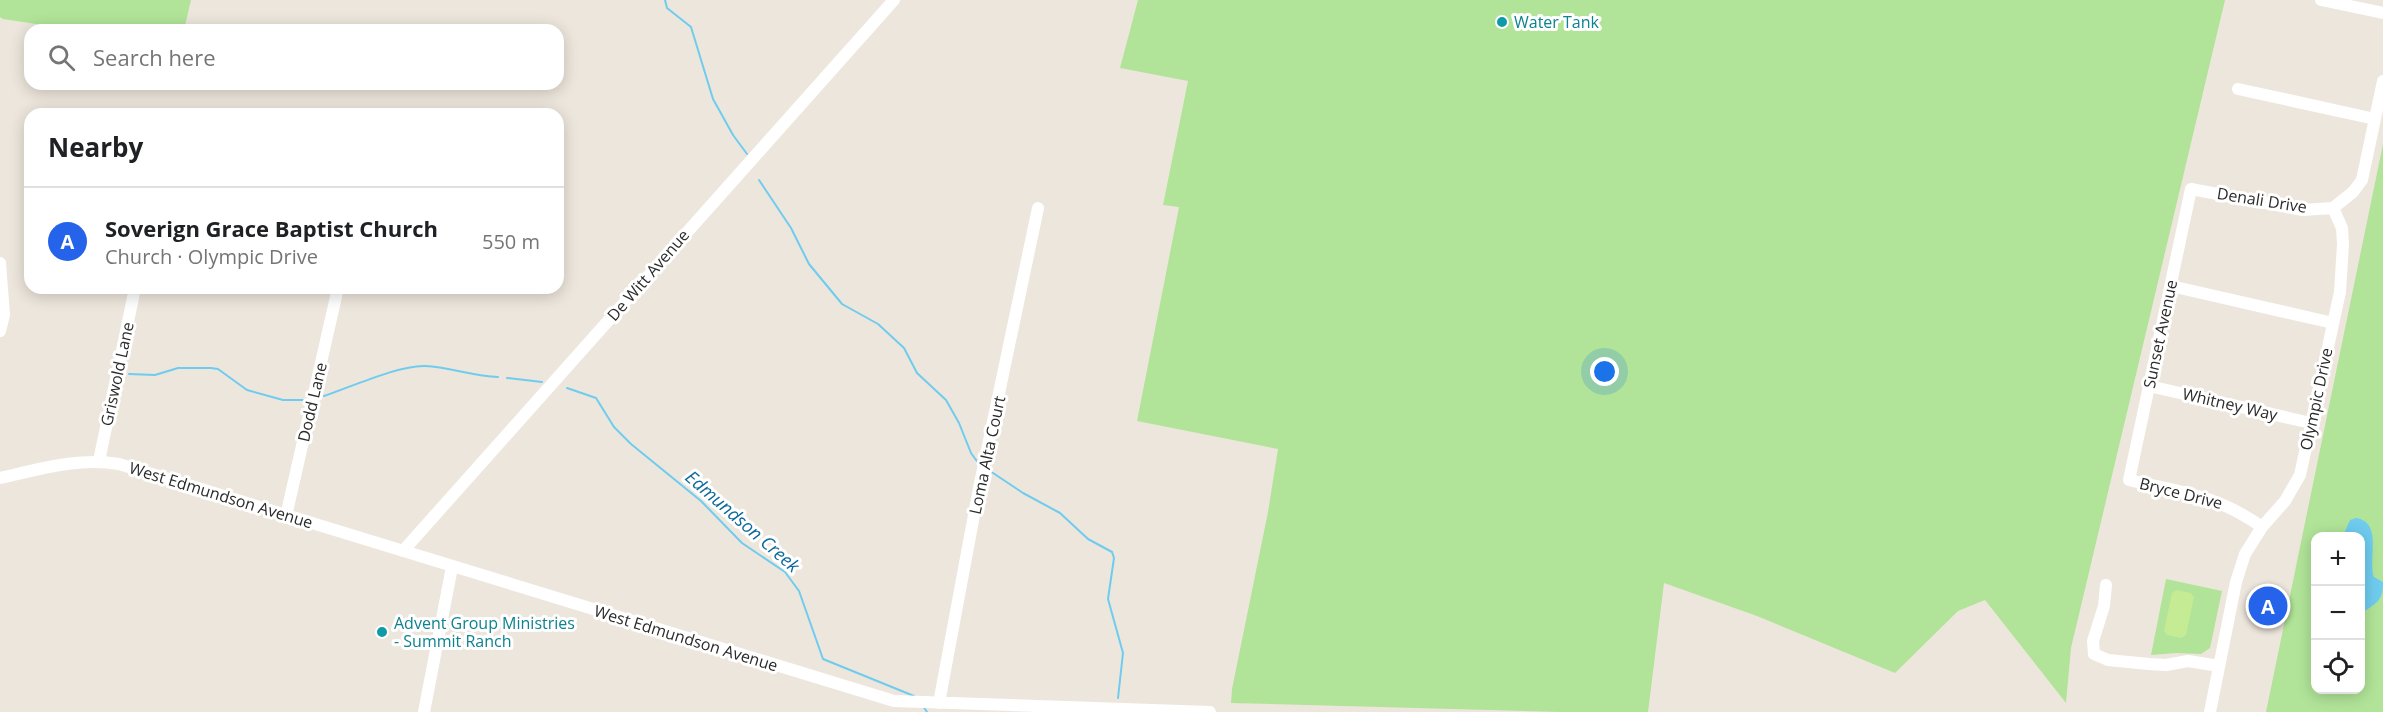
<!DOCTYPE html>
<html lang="en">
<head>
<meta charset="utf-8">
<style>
	body { margin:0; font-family:"Open Sans",sans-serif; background:#f2f2f2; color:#202124 }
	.controls { position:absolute; right:18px; bottom:18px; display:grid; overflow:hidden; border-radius:12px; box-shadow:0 3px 15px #0003 }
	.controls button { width:54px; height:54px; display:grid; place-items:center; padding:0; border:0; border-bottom:2px solid #e0e0e0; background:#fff; color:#202124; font:30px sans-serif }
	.you { position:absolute; left:1605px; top:372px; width:21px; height:21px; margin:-15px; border:4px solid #fff; border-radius:50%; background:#1a73e8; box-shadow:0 0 0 9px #1a73e833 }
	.badge { display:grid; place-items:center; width:39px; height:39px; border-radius:50%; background:#2563eb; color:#fff; font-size:20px; font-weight:700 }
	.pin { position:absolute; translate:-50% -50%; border:3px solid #fff; box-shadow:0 2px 6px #0006 }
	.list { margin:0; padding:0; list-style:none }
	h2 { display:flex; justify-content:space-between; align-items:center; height:78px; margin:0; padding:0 24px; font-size:26px }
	h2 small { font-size:20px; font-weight:400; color:#757577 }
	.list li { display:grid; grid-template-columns:39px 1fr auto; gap:18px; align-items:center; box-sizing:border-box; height:108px; padding:0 24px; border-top:2px solid #e0e0e0 }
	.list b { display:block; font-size:22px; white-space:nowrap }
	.list p { margin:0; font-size:20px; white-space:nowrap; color:#757577 }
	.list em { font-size:20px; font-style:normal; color:#757577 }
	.icon { flex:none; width:33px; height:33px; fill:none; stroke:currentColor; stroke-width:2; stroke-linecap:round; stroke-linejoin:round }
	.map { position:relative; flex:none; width:2383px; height:712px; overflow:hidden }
	.search { position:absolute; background:#fff; box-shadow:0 3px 15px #0003; left:24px; top:24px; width:540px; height:66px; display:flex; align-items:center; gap:15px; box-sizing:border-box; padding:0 21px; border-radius:18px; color:#757577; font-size:22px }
	.panel { position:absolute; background:#fff; box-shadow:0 3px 15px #0003; left:24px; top:108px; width:540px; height:186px; border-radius:18px }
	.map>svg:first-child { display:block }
</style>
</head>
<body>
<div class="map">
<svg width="2383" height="712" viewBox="0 0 2383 712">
	<rect width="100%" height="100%" fill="#ede6dc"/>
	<path fill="#b1e498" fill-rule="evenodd" d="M 0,0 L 191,0 L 184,30 L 66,30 L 62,28 L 3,19 L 0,17 Z
		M 1138,0 L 2225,0 L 2071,648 L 2066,703 L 1985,600 L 1958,611 L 1895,673 L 1757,616 L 1664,583 L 1648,712 L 1561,712 L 1231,703 L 1232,689 L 1268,512 L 1278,449 L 1137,421 L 1179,207 L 1163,205 L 1188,81 L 1120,68 Z
		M 2383,144 L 2383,712 L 2266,712 ZM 2316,536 L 2360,536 L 2360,690 L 2316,690 Z
		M 2166,579 L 2222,591 L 2210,648 L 2201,654 L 2177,653 L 2151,655 Z"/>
	<path fill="#c5eb94" d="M 2176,590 L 2191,593 L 2194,597 L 2186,635 L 2182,638 L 2167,635 L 2164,631 L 2172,593 Z"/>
	<path fill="#6fccef" d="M 2356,518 C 2383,522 2368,559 2374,577 L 2383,582 C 2383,603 2376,602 2361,614 L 2360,536 L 2343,536 L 2350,520 Z"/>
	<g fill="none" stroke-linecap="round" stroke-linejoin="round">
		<path stroke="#6fccef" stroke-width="2" d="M 665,0 L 667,8 L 691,27 L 713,99 L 733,135 L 747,154
			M 759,180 L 791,228 L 809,264 L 842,304 L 878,324 L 904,348 L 917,373 L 946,400 L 959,423 L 971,453 L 979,464
			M 129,374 L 155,375 L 178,368 L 211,368 L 218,369 L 247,390 L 283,400 L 306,400
			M 507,378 L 542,382
			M 567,388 L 596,398 L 614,427 L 631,444 L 701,501 L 742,543 L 785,572 L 799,591 L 823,659 L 914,696
			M 324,396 C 351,387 399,365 425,366 C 449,367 473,376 498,377
			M 990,471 L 1023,493 L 1060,513 L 1088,539 L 1112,552 L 1114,558 L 1108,599 L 1123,653 L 1118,698
			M 923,706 L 927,712"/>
		<path stroke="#fff" stroke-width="12" d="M 2321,0 L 2383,13
			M 2238,89 L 2375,119
			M 2333,208 L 2353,192 L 2362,180 L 2383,81
			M 0,263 L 4,315 L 0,331
			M 2171,286 L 2333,323
			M 2149,386 L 2311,423
			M 99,461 L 135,288
			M 0,478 C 40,469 78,457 119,464 L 894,701 L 1210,712
			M 286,516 L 338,288
			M 2262,527 C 2217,495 2181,492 2129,480 L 2191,189 L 2303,210 L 2333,208
			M 403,551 L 894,0
			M 2106,585 L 2104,606 L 2093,641 L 2094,654 L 2108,660 L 2149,664 L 2166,665 L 2188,661 L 2219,666
			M 939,703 L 979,488 L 1038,208
			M 424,712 L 452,567
			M 2210,712 L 2236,582 L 2245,554 L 2262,527 L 2285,501 L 2300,475 L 2340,292 L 2343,244 L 2342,228 L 2333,208"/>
	</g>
	<g fill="#0f9aa8" stroke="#fff" stroke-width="2">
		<circle cx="1502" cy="22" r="6"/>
		<circle cx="382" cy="632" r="6"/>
	</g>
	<g text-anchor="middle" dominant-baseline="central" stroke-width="6" stroke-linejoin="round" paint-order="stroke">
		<g font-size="16" fill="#0d838f" stroke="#fff" text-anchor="start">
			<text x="1514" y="22">Water Tank</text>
			<text x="394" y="623">Advent Group Ministries<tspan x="394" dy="18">- Summit Ranch</tspan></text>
		</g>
		<g font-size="16" fill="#2b2b2b" stroke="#fff">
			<text transform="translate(2262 200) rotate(9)">Denali Drive</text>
			<text transform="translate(648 275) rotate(-49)">De Witt Avenue</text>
			<text transform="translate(2160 334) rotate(-78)">Sunset Avenue</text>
			<text transform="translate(117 374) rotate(-78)">Griswold Lane</text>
			<text transform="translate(2316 399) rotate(-78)">Olympic Drive</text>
			<text transform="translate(312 402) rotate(-77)">Dodd Lane</text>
			<text transform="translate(2230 404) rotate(13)">Whitney Way</text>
			<text transform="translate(987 455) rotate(-78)">Loma Alta Court</text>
			<text transform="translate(2181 493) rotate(14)">Bryce Drive</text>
			<text transform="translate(221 495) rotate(17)">West Edmundson Avenue</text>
			<text transform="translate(686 638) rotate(17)">West Edmundson Avenue</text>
		</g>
		<g font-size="18" font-style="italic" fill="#0c699d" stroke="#fff">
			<text transform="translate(743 521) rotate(41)">Edmundson Creek</text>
		</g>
	</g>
</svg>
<div class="controls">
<button>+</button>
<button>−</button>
<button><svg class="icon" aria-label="locate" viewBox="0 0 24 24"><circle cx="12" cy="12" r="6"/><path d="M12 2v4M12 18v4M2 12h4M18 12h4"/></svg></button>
</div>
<div class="you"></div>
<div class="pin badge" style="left:2268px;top:606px">A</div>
<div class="search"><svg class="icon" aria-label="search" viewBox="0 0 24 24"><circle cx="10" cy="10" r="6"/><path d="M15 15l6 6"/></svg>Search here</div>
<section class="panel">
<h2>Nearby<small></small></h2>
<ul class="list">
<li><span class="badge">A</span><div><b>Soverign Grace Baptist Church</b><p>Church · Olympic Drive</p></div><em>550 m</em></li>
</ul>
</section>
</div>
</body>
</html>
